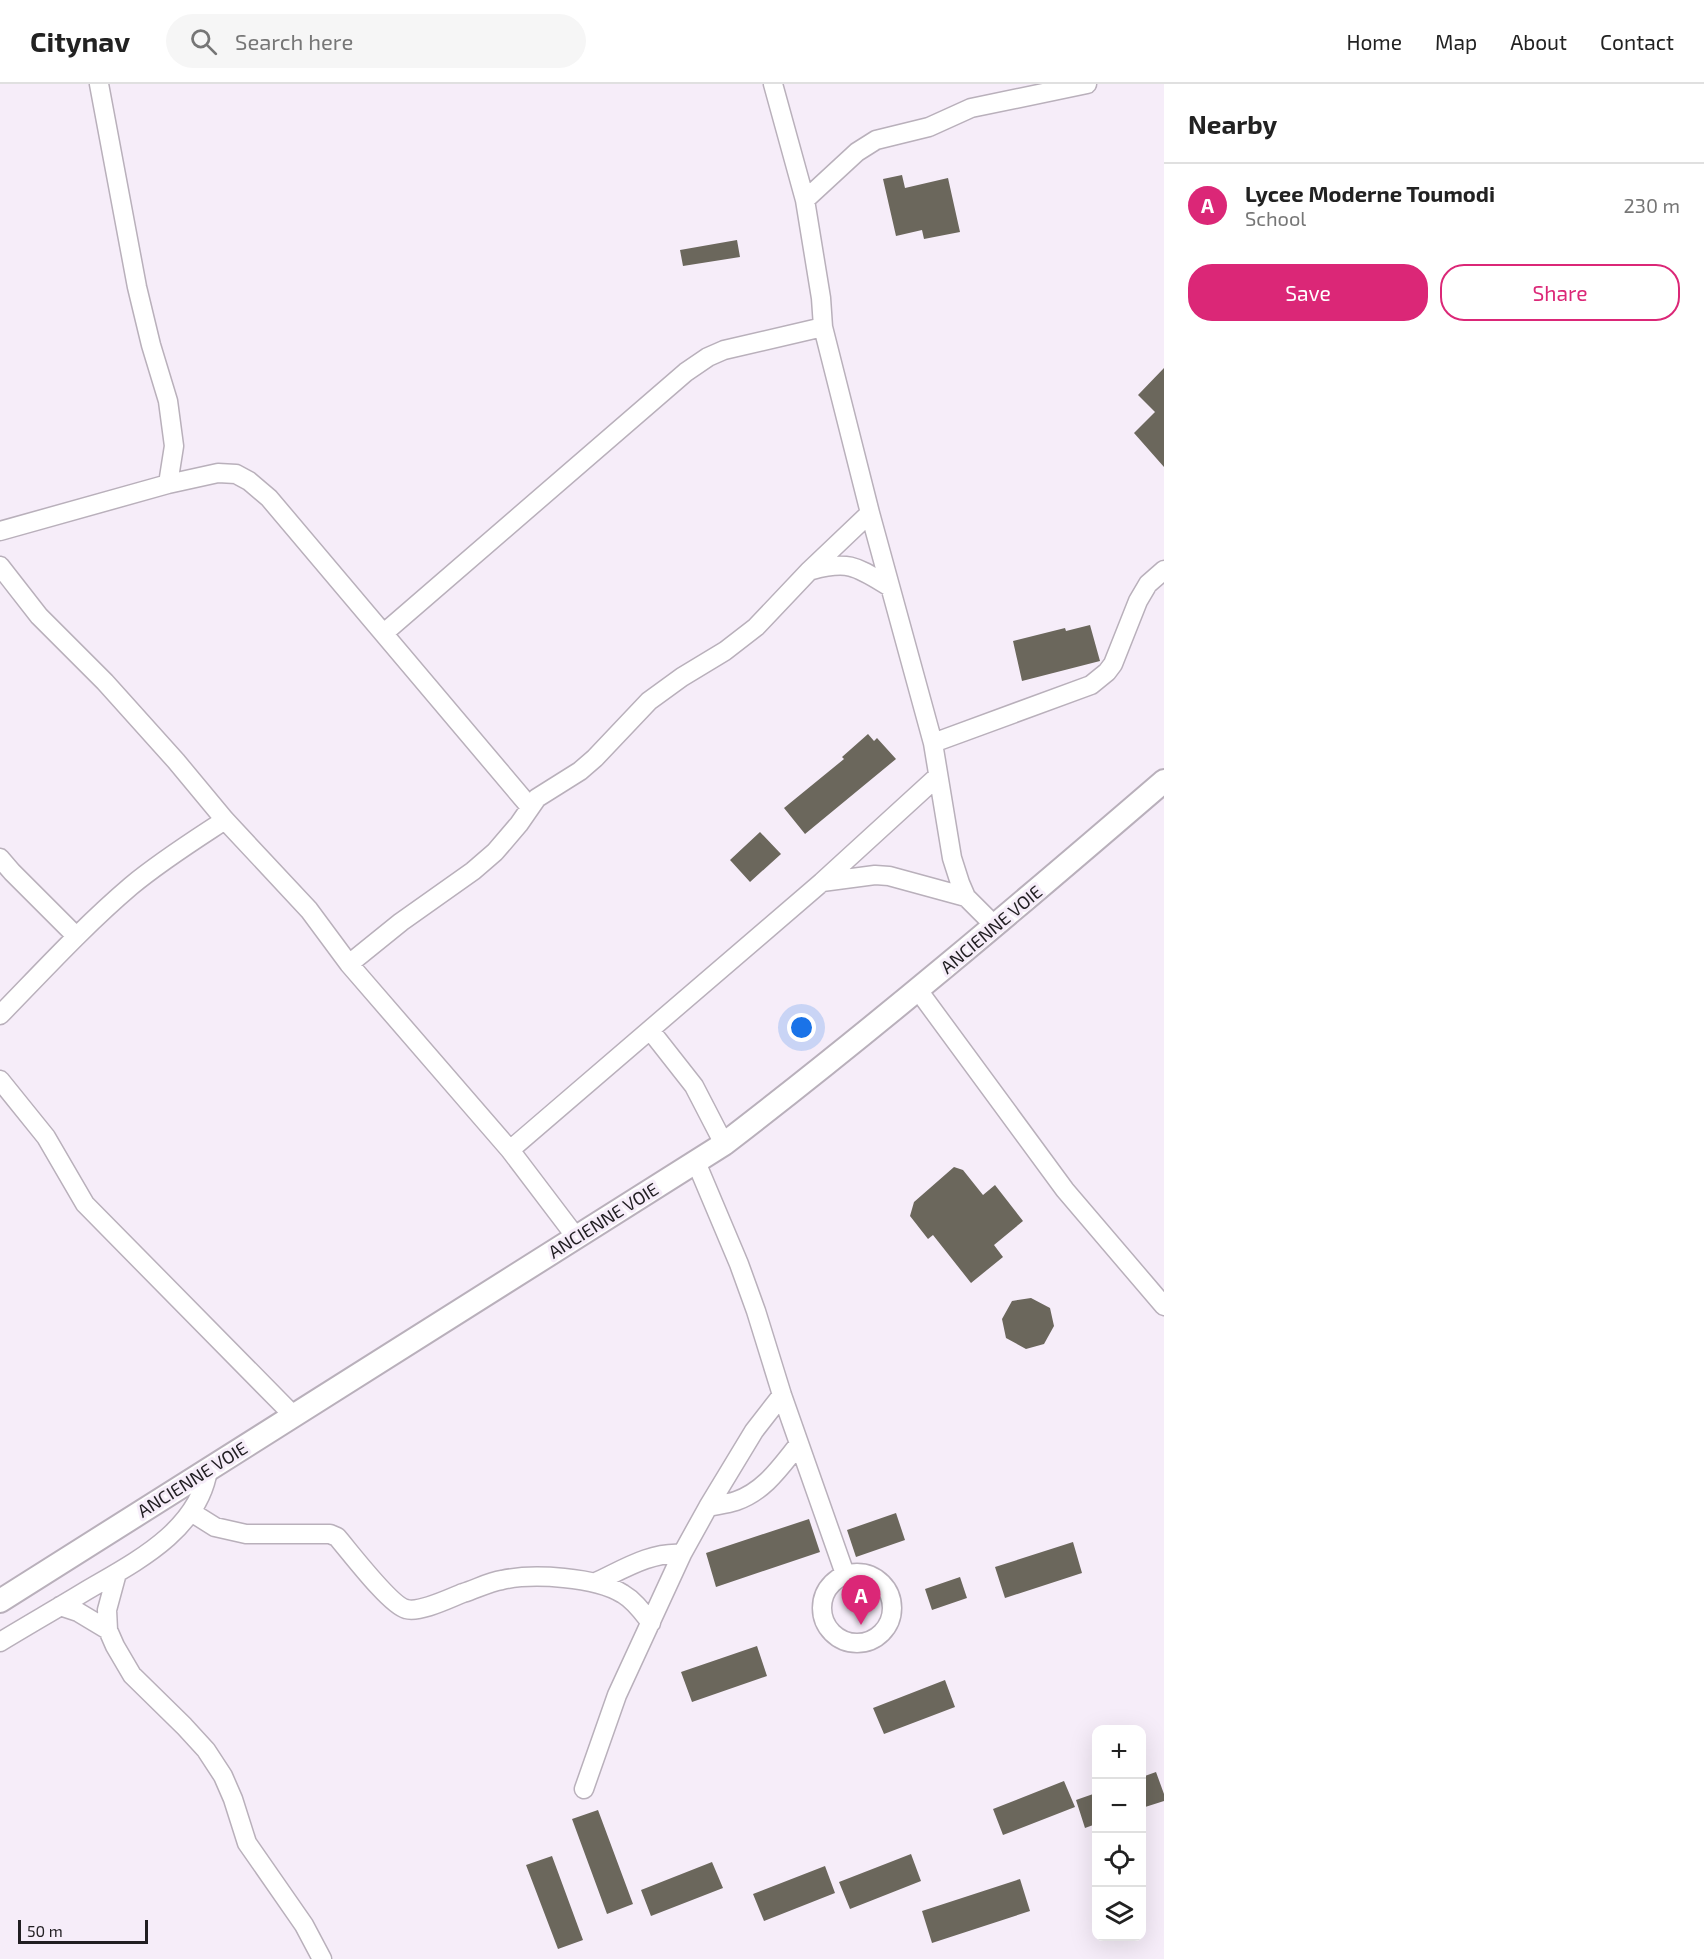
<!DOCTYPE html>
<html lang="en">
<head>
<meta charset="utf-8">
<style>
	body { margin:0; font-family:"Exo 2",sans-serif; background:#f6f6f6; color:#222 }
	.controls { position:absolute; right:18px; bottom:18px; display:grid; overflow:hidden; border-radius:12px; box-shadow:0 6px 24px #0002 }
	.controls button { width:54px; height:54px; display:grid; place-items:center; padding:0; border:0; border-bottom:2px solid #e0e0e0; background:#fff; color:#222; font:30px sans-serif }
	.scale { position:absolute; left:18px; bottom:15px; width:130px; box-sizing:border-box; padding-left:6px; border:3px solid #211e22; border-top:0; font-size:16px; line-height:21px; white-space:nowrap; color:#211e22; -webkit-text-stroke:4px #f6edf9; paint-order:stroke }
	.you { position:absolute; left:802px; top:944px; width:21px; height:21px; margin:-15px; border:4px solid #fff; border-radius:50%; background:#1a73e8; box-shadow:0 0 0 9px #1a73e833 }
	.badge { display:grid; place-items:center; width:39px; height:39px; border-radius:50%; background:#db2777; color:#fff; font-size:20px; font-weight:700 }
	.pin { position:absolute; translate:-50% -50px; filter:drop-shadow(0 2px 3px #0008) }
	.pin::after { content:''; position:absolute; top:32px; width:21px; height:18px; background:inherit; clip-path:polygon(0 0,100% 0,50% 100%) }
	.list { margin:0; padding:0; list-style:none }
	h2 { display:flex; justify-content:space-between; align-items:center; height:78px; margin:0; padding:0 24px; font-size:26px }
	h2 small { font-size:20px; font-weight:400; color:#767676 }
	.list li { display:grid; grid-template-columns:39px 1fr auto; gap:18px; align-items:center; box-sizing:border-box; height:84px; padding:0 24px; border-top:2px solid #e0e0e0 }
	.list b { display:block; font-size:22px; white-space:nowrap }
	.list p { margin:0; font-size:20px; white-space:nowrap; color:#767676 }
	.list em { font-size:20px; font-style:normal; color:#767676 }
	.actions { display:flex; gap:12px; padding:18px 24px }
	.actions a { flex:1; padding:14px 0; border:2px solid #db2777; border-radius:24px; text-align:center; font-size:21px; color:#db2777 }
	.actions .main { background:#db2777; color:#fff }
	.icon { flex:none; width:33px; height:33px; fill:none; stroke:currentColor; stroke-width:2; stroke-linecap:round; stroke-linejoin:round }
	.map { position:relative; flex:none; width:1164px; height:1875px; overflow:hidden }
	header { display:flex; align-items:center; gap:36px; box-sizing:border-box; height:84px; padding:0 30px; background:#fff; border-bottom:2px solid #e0e0e0 }
	header strong { font-size:28px }
	nav { display:flex; gap:33px; margin-inline-start:auto; font-size:21px }
	.search { width:420px; height:54px; background:#f6f6f6; display:flex; align-items:center; gap:15px; box-sizing:border-box; padding:0 21px; border-radius:33px; color:#767676; font-size:22px }
	main { display:flex }
	aside { flex:1; background:#fff }
	.map>svg:first-child { display:block }
</style>
</head>
<body>
<header>
<strong>Citynav</strong>
<div class="search"><svg class="icon" aria-label="search" viewBox="0 0 24 24"><circle cx="10" cy="10" r="6"/><path d="M15 15l6 6"/></svg>Search here</div>
<nav><a>Home</a><a>Map</a><a>About</a><a>Contact</a></nav>
</header>
<main>
<div class="map">
<svg width="1164" height="1875" viewBox="0 0 1164 1875">
	<rect width="100%" height="100%" fill="#f6edf9"/>
	<path fill="#6b675c" d="M 902,91 L 905,104 L 948,94 L 960,148 L 924,155 L 922,146 L 896,152 L 883,95 Z
		M 737,156 L 740,173 L 683,182 L 680,166 Z
		M 1164,284 L 1164,383 L 1134,349 L 1155,328 L 1138,311 Z
		M 1090,541 L 1100,577 L 1022,597 L 1013,557 L 1065,544 L 1066,547 Z
		M 868,650 L 874,657 L 877,654 L 896,675 L 805,750 L 784,724 L 844,675 L 842,673 Z
		M 760,748 L 781,770 L 750,798 L 730,776 Z
		M 954,1083 L 963,1086 L 983,1111 L 995,1101 L 1023,1137 L 994,1161 L 1003,1173 L 971,1199 L 933,1151 L 928,1155 L 910,1132 L 914,1118 Z
		M 1031,1214 L 1050,1224 L 1054,1242 L 1044,1260 L 1026,1265 L 1006,1254 L 1002,1235 L 1012,1217 Z
		M 896,1429 L 905,1456 L 856,1473 L 847,1446 Z
		M 809,1435 L 820,1468 L 716,1503 L 706,1469 Z
		M 1073,1458 L 1082,1489 L 1005,1514 L 995,1483 Z
		M 960,1493 L 967,1514 L 932,1526 L 925,1505 Z
		M 757,1562 L 767,1592 L 692,1618 L 681,1588 Z
		M 945,1596 L 955,1623 L 884,1650 L 873,1624 Z
		M 1156,1688 L 1164,1710 L 1164,1717 L 1142,1724 L 1142,1693 Z
		M 1064,1697 L 1075,1723 L 1003,1751 L 993,1725 Z
		M 1096,1709 L 1096,1740 L 1085,1744 L 1076,1716 Z
		M 598,1726 L 633,1820 L 607,1830 L 572,1735 Z
		M 911,1770 L 921,1797 L 850,1825 L 839,1798 Z
		M 552,1772 L 583,1856 L 558,1865 L 526,1781 Z
		M 712,1778 L 723,1804 L 651,1832 L 641,1806 Z
		M 825,1782 L 835,1809 L 764,1837 L 753,1810 Z
		M 1020,1795 L 1030,1827 L 932,1859 L 922,1827 Z"/>
	<g fill="none" stroke-linecap="round" stroke-linejoin="round">
		<defs>
			<path id="minor" d="M 99,0 L 137,203 L 151,261 L 168,317 L 174,362 L 168,400
				M 773,0 L 805,116 L 821,214 L 823,243 L 870,429 L 933,659 L 952,774 L 960,799 L 966,813 L 995,842
				M 805,116 L 857,68 L 876,56 L 929,43 L 971,24 L 1087,0
				M 0,447 L 168,400 L 218,389 L 236,390 L 249,397 L 269,414 L 530,723
				M 0,482 L 39,532 L 105,598 L 176,677 L 225,736 L 309,826 L 349,880 L 510,1066 L 576,1153
				M 812,486 C 850,476 857,483 890,503
				M 384,549 L 686,288 L 708,273 L 724,266 L 823,243
				M 933,659 L 1091,601 L 1107,588 L 1113,580 L 1138,517 L 1148,500 L 1164,486
				M 0,774 L 12,788 L 76,852
				M 822,798 L 875,791 L 889,792 L 966,813
				M 349,880 L 401,838 L 473,787 L 495,768 L 519,740 L 537,714 L 580,687 L 595,674 L 649,617 L 682,593 L 725,567 L 756,543 L 810,486 L 870,429
				M 918,906 L 1065,1106 L 1164,1222
				M 0,931 C 43,887 84,842 131,802 C 161,777 193,757 225,736
				M 650,946 L 694,1002 L 724,1060
				M 0,996 L 46,1053 L 85,1120 L 293,1331
				M 510,1066 L 822,798 L 938,692
				M 696,1078 L 739,1180 L 756,1227 L 782,1311 L 845,1490
				M 708,1423 C 717,1421 727,1420 736,1417 C 765,1407 781,1382 799,1360
				M 191,1428 L 215,1443 L 246,1450 L 330,1450 L 337,1453 C 350,1468 390,1521 406,1525 C 420,1529 450,1514 463,1509 C 476,1505 489,1498 502,1496 C 533,1489 596,1493 623,1510 C 635,1517 643,1529 651,1539
				M822 1524a35 35 0 1 1 70 0a35 35 0 1 1-70 0Z
				M 117,1489 L 107,1526 L 108,1546 L 115,1562 L 132,1591 L 184,1642 L 206,1666 L 223,1692 L 233,1715 L 247,1759 L 304,1841 L 322,1875
				M 596,1498 C 622,1486 652,1467 682,1470
				M 60,1522 L 78,1528 L 108,1546
				M 0,1558 C 28,1541 56,1525 84,1508 C 133,1479 198,1448 208,1386
				M 584,1705 L 617,1611 L 682,1470 L 708,1423 L 754,1347 L 782,1311"/>
			<path id="major" d="M 0,1517 L 724,1060 C 875,944 1020,821 1164,697"/>
		</defs>
		<use href="#minor" stroke="#b9b0bb" stroke-width="21"/>
		<use href="#major" stroke="#b9b0bb" stroke-width="26"/>
		<use href="#minor" stroke="#fff" stroke-width="18"/>
		<use href="#major" stroke="#fff" stroke-width="22"/>
	</g>
	<g text-anchor="middle" dominant-baseline="central" stroke-width="6" stroke-linejoin="round" paint-order="stroke">
		<g font-size="18" fill="#211e22" stroke="#f6edf9">
			<text transform="translate(991 845) rotate(-40)">ANCIENNE VOIE</text>
			<text transform="translate(603 1136) rotate(-32)">ANCIENNE VOIE</text>
			<text transform="translate(192 1395) rotate(-32)">ANCIENNE VOIE</text>
		</g>
	</g>
</svg>
<div class="controls">
<button>+</button>
<button>−</button>
<button><svg class="icon" aria-label="locate" viewBox="0 0 24 24"><circle cx="12" cy="12" r="6"/><path d="M12 2v4M12 18v4M2 12h4M18 12h4"/></svg></button>
<button><svg class="icon" aria-label="layers" viewBox="0 0 24 24"><path d="M12 4l9 5-9 5-9-5zM3 14l9 5 9-5"/></svg></button>
</div>
<div class="scale">50 m</div>
<div class="you"></div>
<div class="pin badge" style="left:861px;top:1541px">A</div>
</div>
<aside>
<h2>Nearby<small></small></h2>
<ul class="list">
<li><span class="badge">A</span><div><b>Lycee Moderne Toumodi</b><p>School</p></div><em>230 m</em></li>
</ul>
<div class="actions"><a class="main">Save</a><a>Share</a></div>
</aside>
</main>
</body>
</html>
